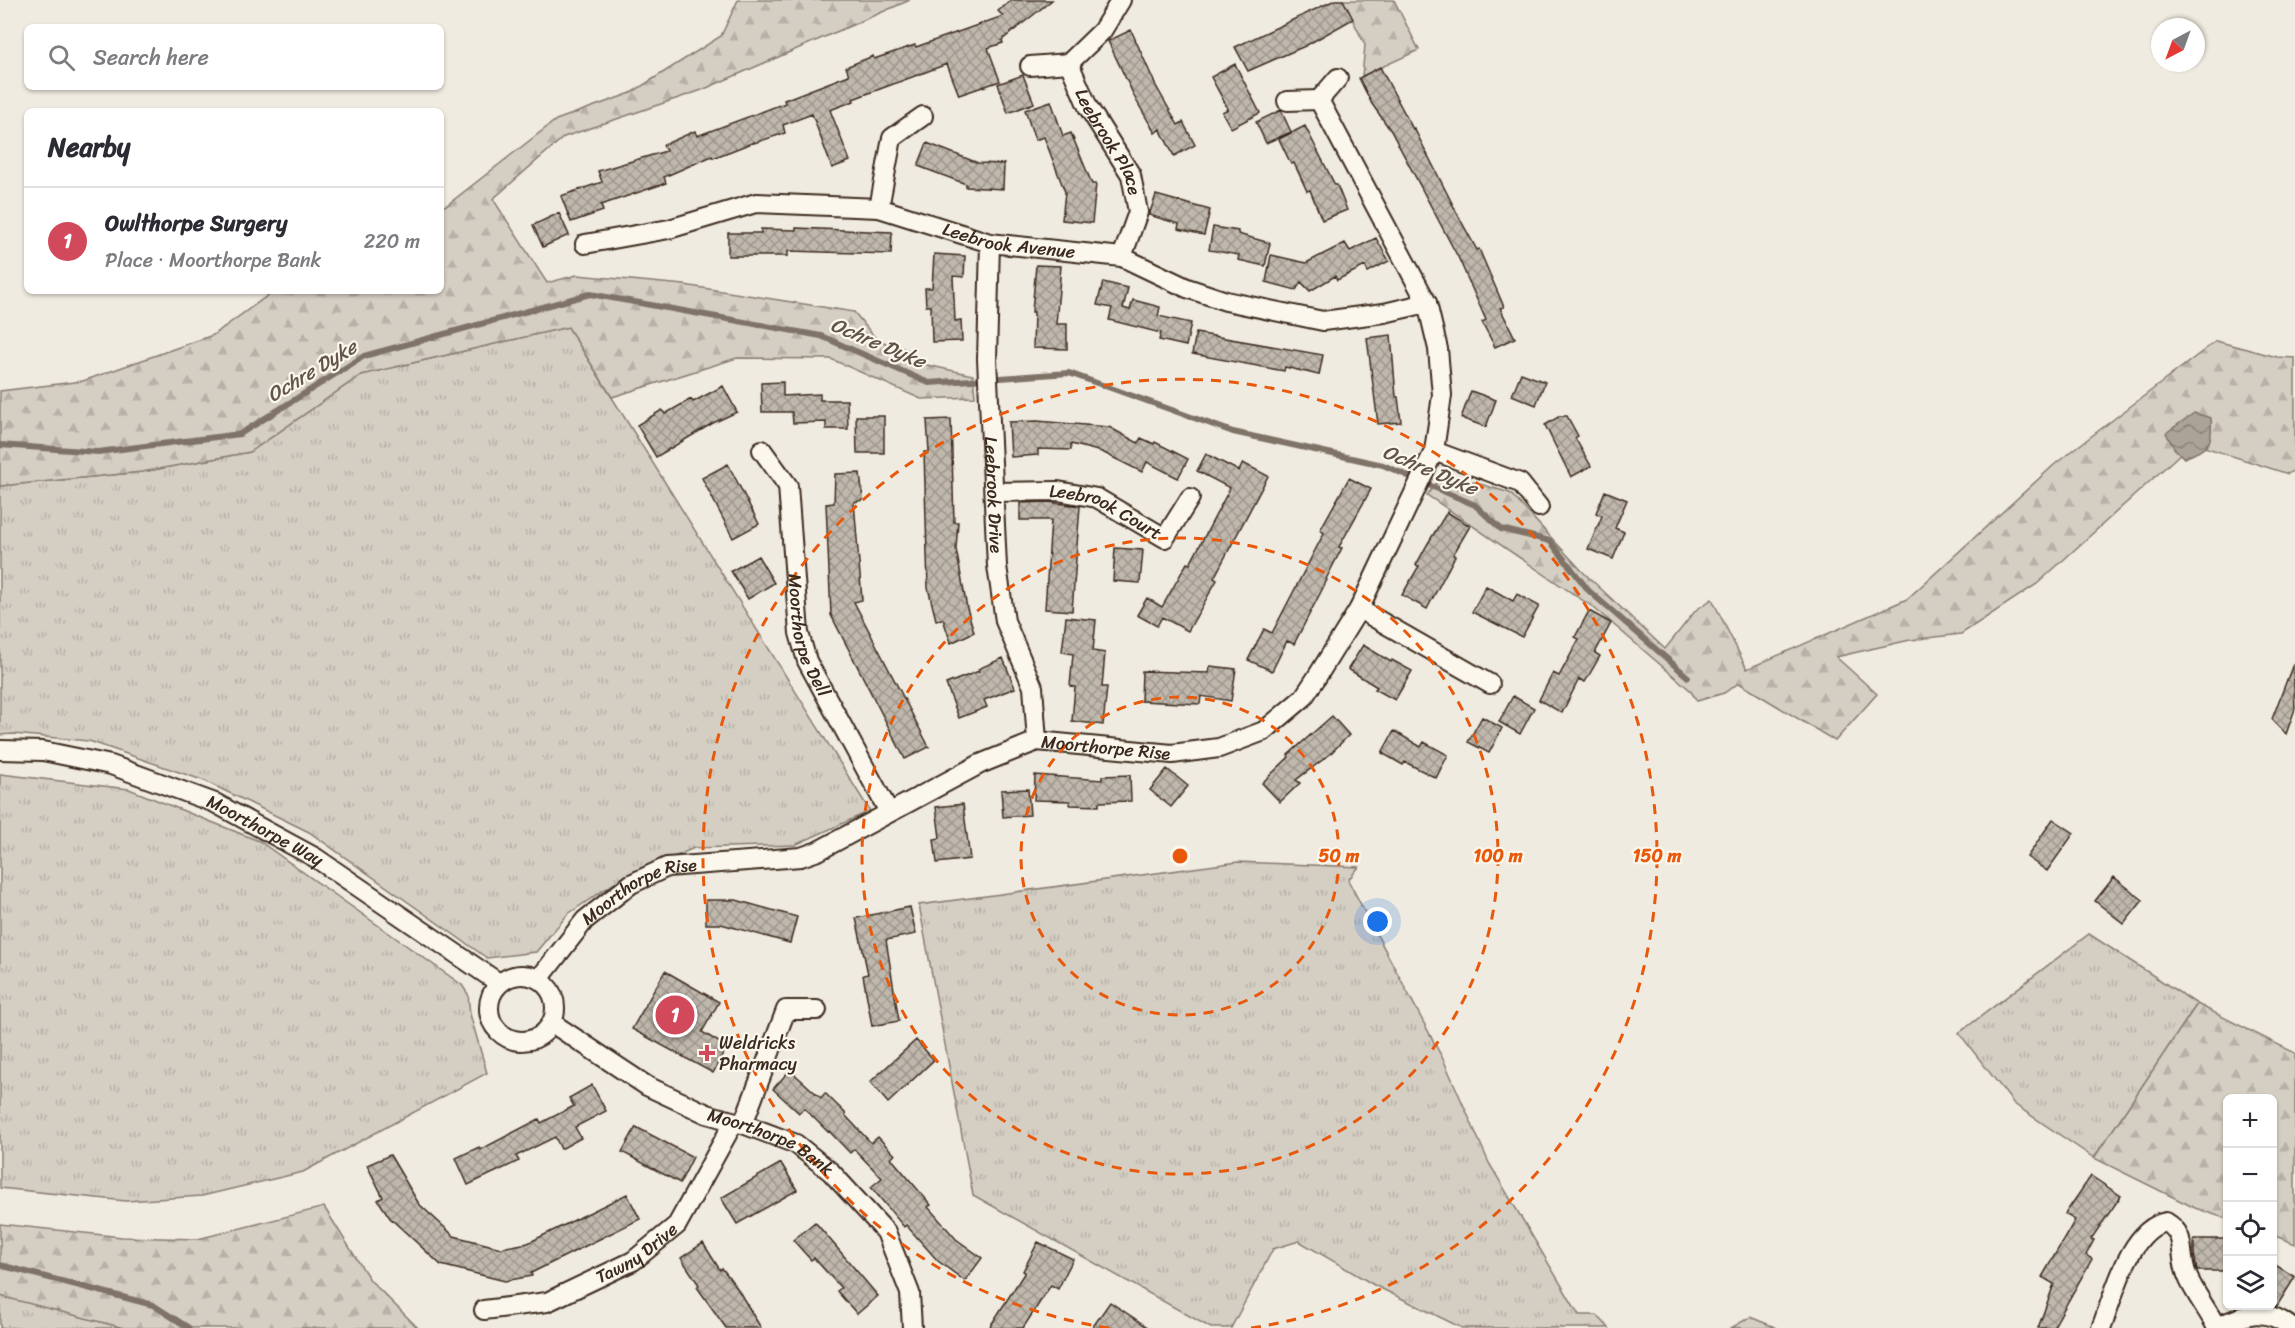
<!DOCTYPE html>
<html lang="en">
<head>
<meta charset="utf-8">
<style>
	body { margin:0; font-family:Sriracha,sans-serif; background:#f7f7f7; color:#2b2b33 }
	.controls { position:absolute; right:18px; bottom:18px; display:grid; overflow:hidden; border-radius:9px; box-shadow:0 2px 4px #0004 }
	.controls button { width:54px; height:54px; display:grid; place-items:center; padding:0; border:0; border-bottom:2px solid #e1e1e2; background:#fff; color:#2b2b33; font:30px sans-serif }
	.compass { position:absolute; left:2151px; top:18px; width:54px; height:54px; border-radius:50%; background:#fff; box-shadow:0 2px 4px #0004; rotate:221deg }
	.you { position:absolute; left:1378px; top:922px; width:21px; height:21px; margin:-15px; border:4px solid #fff; border-radius:50%; background:#1a73e8; box-shadow:0 0 0 9px #1a73e833 }
	.badge { display:grid; place-items:center; width:39px; height:39px; border-radius:50%; background:#d1495b; color:#fff; font-size:20px; font-weight:700 }
	.pin { position:absolute; translate:-50% -50%; border:3px solid #fff; box-shadow:0 2px 6px #0006 }
	.list { margin:0; padding:0; list-style:none }
	h2 { display:flex; justify-content:space-between; align-items:center; height:78px; margin:0; padding:0 24px; font-size:26px }
	h2 small { font-size:20px; font-weight:400; color:#7c7c81 }
	.list li { display:grid; grid-template-columns:39px 1fr auto; gap:18px; align-items:center; box-sizing:border-box; height:108px; padding:0 24px; border-top:2px solid #e1e1e2 }
	.list b { display:block; font-size:22px; white-space:nowrap }
	.list p { margin:0; font-size:20px; white-space:nowrap; color:#7c7c81 }
	.list em { font-size:20px; font-style:normal; color:#7c7c81 }
	.icon { flex:none; width:33px; height:33px; fill:none; stroke:currentColor; stroke-width:2; stroke-linecap:round; stroke-linejoin:round }
	.map { position:relative; flex:none; width:2295px; height:1328px; overflow:hidden }
	.search { position:absolute; background:#fff; box-shadow:0 2px 4px #0004; left:24px; top:24px; width:420px; height:66px; display:flex; align-items:center; gap:15px; box-sizing:border-box; padding:0 21px; border-radius:9px; color:#7c7c81; font-size:22px }
	.panel { position:absolute; background:#fff; box-shadow:0 2px 4px #0004; left:24px; top:108px; width:420px; height:186px; border-radius:9px }
	.map>svg:first-child { display:block }
</style>
</head>
<body>
<div class="map">
<svg width="2295" height="1328" viewBox="0 0 2295 1328">
	<defs>
		<pattern id="grass-tufts" width="24" height="20" patternUnits="userSpaceOnUse" patternTransform="scale(1.5)"><rect width="24" height="20" fill="#d5cec3"/><path d="M3 7l-1-3M5 7V3M7 7l1-3M15 17l-1-3M17 17v-4M19 17l1-3" fill="none" stroke="#b8b1a7"/></pattern>
		<pattern id="forest-firs" width="22" height="20" patternUnits="userSpaceOnUse" patternTransform="scale(1.5)"><rect width="22" height="20" fill="#d5cec3"/><path d="M5 1l3.5 6h-7zM16 11l3.5 6h-7z" fill="#b8b1a7"/></pattern>
		<pattern id="water-waves" width="16" height="10" patternUnits="userSpaceOnUse" patternTransform="scale(1.5)"><rect width="16" height="10" fill="#aca397"/><path d="M0 5q4-4 8 0t8 0" fill="none" stroke="#8d857b"/></pattern>
		<pattern id="building-cross-hatch" width="8" height="8" patternUnits="userSpaceOnUse" patternTransform="scale(1.5)"><rect width="8" height="8" fill="#c0b8ad"/><path d="M0 0l8 8M0 8l8-8" fill="none" stroke="#9d968c"/></pattern>
	</defs>
	<rect width="100%" height="100%" fill="#f0ebe0"/>
	<filter id="ink" filterUnits="userSpaceOnUse"><feTurbulence type="fractalNoise" baseFrequency=".0167" numOctaves="2"/><feDisplacementMap in="SourceGraphic" scale="12" xChannelSelector="R" yChannelSelector="G"/><feConvolveMatrix kernelMatrix="1 2 1 2 8 2 1 2 1" color-interpolation-filters="sRGB"/></filter>
	<g filter="url(#ink)">
		<path fill="url(#grass-tufts)" stroke="#887c70" stroke-width="1.5" d="M 568,327 L 870,811 L 795,845 L 694,848 L 613,884 L 568,914 L 536,952 L 487,958 L 309,832 L 205,781 L 89,741 L 13,734 L 0,735 L 0,486 L 142,472 L 250,452 L 361,375 Z
			M 0,774 L 129,789 L 259,841 L 462,985 L 468,994 L 470,1014 L 487,1073 L 303,1172 L 202,1196 L 126,1201 L 0,1188 Z
			M 1238,862 L 1359,867 L 1348,880 L 1444,1061 L 1489,1163 L 1579,1315 L 1597,1315 L 1609,1328 L 1462,1328 L 1374,1285 L 1299,1241 L 1273,1249 L 1231,1328 L 1211,1328 L 973,1195 L 919,905 Z
			M 2089,934 L 2197,1004 L 2094,1158 L 2014,1104 L 1959,1033 Z
			M 0,1296 L 2,1296 L 124,1328 L 0,1328 Z
			M 1750,1317 L 1777,1328 L 1731,1328 Z"/>
		<path fill="url(#forest-firs)" stroke="#887c70" stroke-width="1.5" d="M 738,0 L 910,0 L 702,90 L 564,137 L 493,199 L 547,283 L 577,275 L 684,285 L 854,312 L 877,340 L 911,351 L 927,365 L 973,375 L 975,397 L 921,399 L 831,359 L 737,358 L 612,397 L 568,327 L 361,375 L 250,452 L 142,472 L 0,486 L 0,391 L 83,381 L 213,335 L 274,291 L 441,291 L 441,207 L 447,205 L 556,120 L 631,93 L 721,36 Z
			M 1343,0 L 1394,0 L 1419,50 L 1362,76 L 1365,45 Z
			M 2216,341 L 2277,357 L 2295,358 L 2295,469 L 2288,474 L 2192,443 L 2037,584 L 1961,634 L 1910,640 L 1836,657 L 1877,694 L 1835,741 L 1739,683 L 1724,693 L 1697,701 L 1690,690 L 1594,608 L 1427,495 L 1444,473 L 1510,493 L 1584,573 L 1665,649 L 1696,610 L 1712,599 L 1747,669 L 1907,599 L 2055,464 Z
			M 2197,1004 L 2295,1053 L 2295,1244 L 2273,1235 L 2272,1098 L 2228,1098 L 2227,1219 L 2195,1208 L 2094,1158 Z
			M 324,1207 L 370,1280 L 418,1328 L 124,1328 L 0,1296 L 0,1224 L 122,1237 L 198,1239 Z"/>
		<path fill="url(#water-waves)" stroke="#7f7367" stroke-width="1.5" d="M 2194,413 L 2211,418 C 2213,445 2209,448 2184,458 L 2174,448 L 2166,433 Z"/>
		<g fill="none" stroke-linecap="round" stroke-linejoin="round">
			<path stroke="#7f7367" stroke-width="6" d="M 0,445 L 98,452 L 240,434 L 364,356 L 590,294 L 821,336 L 929,383 L 1069,373 L 1233,432 L 1383,465 L 1475,505 L 1501,529 L 1550,541 L 1589,591 L 1688,677
				M 0,1265 L 153,1305 L 189,1328"/>
		</g>
		<path fill="url(#building-cross-hatch)" stroke="#3b2a1e" stroke-width="1.5" d="M 1012,0 L 1052,0 L 1002,40 L 1003,43 L 988,48 L 1000,81 L 959,95 L 947,64 L 853,99 L 854,101 L 830,110 L 850,161 L 832,168 L 812,114 L 783,125 L 785,133 L 754,143 L 754,142 L 713,158 L 712,156 L 664,177 L 666,183 L 601,205 L 603,211 L 571,222 L 561,196 L 602,182 L 598,171 L 666,151 L 663,145 L 695,131 L 697,136 L 785,103 L 784,100 L 849,75 L 846,67 L 873,56 L 874,59 L 915,45 L 916,47 L 1003,16 L 998,11 Z
			M 1335,0 L 1343,0 L 1353,19 L 1305,46 L 1248,71 L 1235,47 Z
			M 1131,30 L 1156,86 L 1178,125 L 1183,122 L 1195,145 L 1174,156 L 1160,129 L 1155,133 L 1136,100 L 1108,41 Z
			M 1235,64 L 1260,113 L 1231,128 L 1222,112 L 1228,109 L 1211,77 Z
			M 1380,67 L 1413,129 L 1414,128 L 1460,219 L 1477,250 L 1479,249 L 1504,307 L 1500,308 L 1515,338 L 1495,347 L 1482,322 L 1486,320 L 1459,259 L 1391,131 L 1372,104 L 1359,78 Z
			M 1023,75 L 1034,103 L 1008,113 L 998,84 Z
			M 1051,101 L 1063,136 L 1071,133 L 1092,184 L 1096,184 L 1092,223 L 1062,220 L 1065,192 L 1044,137 L 1035,140 L 1025,110 Z
			M 1281,110 L 1291,132 L 1266,143 L 1256,122 Z
			M 1305,126 L 1335,185 L 1337,185 L 1347,210 L 1322,220 L 1310,190 L 1307,191 L 1294,163 L 1291,164 L 1279,139 Z
			M 927,143 L 978,163 L 1004,164 L 1003,189 L 966,187 L 966,184 L 918,166 Z
			M 1156,195 L 1210,210 L 1204,235 L 1178,229 L 1179,224 L 1149,215 Z
			M 559,213 L 569,235 L 543,247 L 533,225 Z
			M 1213,227 L 1238,231 L 1238,234 L 1270,243 L 1265,266 L 1238,260 L 1239,255 L 1209,250 Z
			M 796,228 L 892,232 L 891,254 L 788,251 L 788,256 L 728,256 L 728,233 L 761,233 L 761,229 L 796,230 Z
			M 1376,238 L 1389,261 L 1368,272 L 1365,266 L 1337,280 L 1335,276 L 1310,291 L 1301,282 L 1296,290 L 1266,282 L 1271,255 L 1306,263 L 1345,243 L 1350,251 Z
			M 934,254 L 965,256 L 964,277 L 953,276 L 955,321 L 961,320 L 962,341 L 932,342 L 931,306 L 926,306 L 925,288 L 932,288 Z
			M 1036,265 L 1061,266 L 1056,324 L 1067,324 L 1067,349 L 1033,348 L 1034,312 L 1032,312 Z
			M 1103,282 L 1128,288 L 1123,308 L 1130,310 L 1133,300 L 1160,307 L 1158,316 L 1191,323 L 1186,346 L 1159,340 L 1161,333 L 1109,320 L 1112,308 L 1097,305 Z
			M 1196,333 L 1323,355 L 1319,375 L 1285,367 L 1284,371 L 1192,354 Z
			M 1391,335 L 1396,397 L 1398,397 L 1401,422 L 1378,424 L 1367,338 Z
			M 1521,373 L 1545,382 L 1536,405 L 1512,395 Z
			M 783,382 L 783,396 L 820,394 L 820,400 L 847,400 L 848,429 L 826,429 L 826,422 L 793,423 L 792,412 L 762,412 L 761,383 Z
			M 723,386 L 737,412 L 713,423 L 656,457 L 637,425 L 662,410 L 665,414 L 691,399 L 693,402 Z
			M 1471,391 L 1496,400 L 1486,427 L 1461,418 Z
			M 856,416 L 884,416 L 884,453 L 857,453 Z
			M 1560,416 L 1567,416 L 1578,436 L 1575,438 L 1591,466 L 1571,477 L 1545,425 Z
			M 951,419 L 954,522 L 958,522 L 956,549 L 967,608 L 974,632 L 951,643 L 943,619 L 936,620 L 928,588 L 924,452 L 929,452 L 927,420 Z
			M 1037,421 L 1109,427 L 1138,443 L 1141,438 L 1154,444 L 1155,442 L 1188,459 L 1178,478 L 1147,462 L 1142,472 L 1102,452 L 1071,444 L 1071,450 L 1038,449 L 1038,455 L 1011,457 L 1009,422 Z
			M 1206,454 L 1239,471 L 1243,463 L 1268,476 L 1214,578 L 1217,580 L 1188,631 L 1162,617 L 1157,626 L 1137,615 L 1147,598 L 1162,607 L 1187,563 L 1190,564 L 1230,488 L 1197,471 Z
			M 728,464 L 759,524 L 733,538 L 702,478 Z
			M 860,473 L 863,500 L 854,502 L 862,600 L 854,602 L 929,747 L 905,759 L 831,615 L 826,504 L 834,503 L 835,474 Z
			M 1349,478 L 1371,489 L 1339,547 L 1342,548 L 1326,579 L 1327,580 L 1294,644 L 1287,641 L 1272,671 L 1248,660 L 1264,629 L 1272,633 L 1324,533 L 1320,530 Z
			M 1605,491 L 1627,500 L 1615,528 L 1624,532 L 1613,559 L 1588,549 L 1602,516 L 1596,513 Z
			M 1048,502 L 1080,506 L 1072,611 L 1045,609 L 1051,520 L 1020,520 L 1020,503 Z
			M 1447,512 L 1470,526 L 1453,555 L 1455,556 L 1427,609 L 1402,595 L 1419,566 L 1416,565 L 1427,545 Z
			M 1115,548 L 1143,550 L 1140,583 L 1113,581 Z
			M 758,556 L 774,583 L 748,599 L 731,571 Z
			M 1486,586 L 1513,601 L 1517,594 L 1539,606 L 1522,637 L 1472,612 Z
			M 1589,611 L 1611,623 L 1595,653 L 1600,656 L 1585,682 L 1579,679 L 1562,713 L 1539,700 L 1553,673 L 1559,676 L 1579,639 L 1575,637 Z
			M 1066,617 L 1096,620 L 1093,651 L 1105,653 L 1102,687 L 1107,687 L 1103,725 L 1072,721 L 1075,687 L 1070,686 L 1073,654 L 1062,652 Z
			M 1363,645 L 1391,662 L 1392,660 L 1412,671 L 1395,700 L 1375,689 L 1377,687 L 1348,669 Z
			M 1003,658 L 1015,688 L 984,700 L 987,707 L 959,718 L 946,684 L 979,671 L 978,669 Z
			M 2293,664 L 2295,709 L 2286,734 L 2272,719 Z
			M 1210,666 L 1236,669 L 1231,701 L 1201,696 L 1200,704 L 1141,701 L 1142,671 L 1209,673 Z
			M 1513,696 L 1534,708 L 1520,734 L 1499,722 Z
			M 1332,716 L 1349,735 L 1329,755 L 1296,780 L 1300,783 L 1280,802 L 1262,783 L 1289,757 L 1288,755 Z
			M 1482,717 L 1502,728 L 1489,753 L 1468,742 Z
			M 1394,731 L 1421,747 L 1424,742 L 1448,755 L 1436,778 L 1405,762 L 1403,765 L 1382,753 Z
			M 1167,769 L 1188,786 L 1171,807 L 1150,790 Z
			M 1035,775 L 1102,780 L 1102,776 L 1130,775 L 1131,801 L 1099,802 L 1099,806 L 1070,805 L 1070,801 L 1034,800 Z
			M 1028,789 L 1030,815 L 1003,817 L 1001,790 Z
			M 963,804 L 970,859 L 937,863 L 934,839 L 940,838 L 936,807 Z
			M 2053,819 L 2074,833 L 2047,871 L 2027,857 Z
			M 2114,877 L 2143,900 L 2124,924 L 2095,901 Z
			M 706,900 L 736,900 L 797,917 L 790,943 L 721,924 L 706,924 Z
			M 910,907 L 916,934 L 886,940 L 899,1021 L 872,1026 L 863,975 L 868,974 L 856,918 Z
			M 665,971 L 719,1002 L 702,1032 L 727,1047 L 713,1073 L 632,1029 Z
			M 916,1040 L 934,1060 L 888,1103 L 870,1082 Z
			M 790,1070 L 821,1098 L 825,1093 L 846,1114 L 845,1115 L 871,1143 L 878,1137 L 895,1155 L 891,1158 L 931,1205 L 928,1207 L 956,1239 L 982,1258 L 965,1281 L 938,1261 L 906,1225 L 904,1227 L 871,1187 L 882,1178 L 854,1149 L 850,1153 L 829,1131 L 828,1132 L 804,1108 L 799,1113 L 773,1089 Z
			M 592,1085 L 606,1111 L 575,1127 L 581,1138 L 561,1149 L 555,1137 L 516,1156 L 519,1161 L 468,1185 L 456,1158 L 479,1147 L 480,1150 L 539,1119 L 541,1123 L 574,1106 L 569,1098 Z
			M 636,1127 L 693,1157 L 680,1183 L 622,1152 Z
			M 390,1155 L 419,1204 L 454,1236 L 501,1248 L 528,1243 L 627,1194 L 640,1219 L 531,1273 L 532,1276 L 505,1281 L 441,1265 L 390,1218 L 378,1200 L 383,1197 L 367,1165 Z
			M 781,1163 L 797,1190 L 737,1224 L 721,1198 Z
			M 2091,1176 L 2121,1196 L 2091,1239 L 2094,1240 L 2086,1255 L 2092,1259 L 2053,1328 L 2038,1328 L 2054,1284 L 2042,1277 L 2075,1220 L 2065,1214 Z
			M 815,1222 L 878,1296 L 857,1314 L 837,1291 L 841,1288 L 814,1258 L 811,1260 L 793,1240 Z
			M 2194,1239 L 2228,1239 L 2228,1271 L 2197,1271 L 2194,1253 Z
			M 1038,1242 L 1073,1259 L 1058,1289 L 1051,1285 L 1023,1328 L 989,1328 L 1025,1272 L 1023,1271 Z
			M 703,1243 L 720,1270 L 722,1268 L 737,1288 L 761,1328 L 726,1328 L 697,1287 L 699,1285 L 681,1258 Z
			M 2272,1263 L 2295,1277 L 2277,1306 L 2272,1305 Z
			M 1110,1302 L 1149,1328 L 1092,1328 Z"/>
		<g fill="none" stroke-linecap="round" stroke-linejoin="round">
			<defs>
				<g id="minor">
					<path id="s1" d="M 1121,0 L 1102,31 L 1069,63 L 1088,107 L 1131,175 L 1138,212 L 1122,257"/>
					<path d="M 1030,66 L 1069,63"/>
					<path d="M 1287,101 L 1319,100"/>
					<path d="M 879,208 L 892,138 L 923,116"/>
					<path id="s2" d="M 990,243 L 987,359 L 997,566 L 1005,621 L 1033,687 L 1037,741"/>
					<path id="s3" d="M 585,244 L 669,229 L 756,203 L 879,208 L 990,243 L 1122,257 L 1187,288 L 1226,301 L 1323,321 L 1384,313 L 1427,303"/>
					<path id="s4" d="M 762,450 L 788,486 L 799,633 L 807,661 L 889,812"/>
					<path d="M 1434,451 L 1520,483 L 1539,507"/>
					<path id="s5" d="M 994,492 L 1058,491 L 1097,498 L 1165,538 L 1190,498"/>
					<path d="M 1359,609 L 1490,684"/>
					<path id="s6" d="M 0,750 L 43,751 L 111,765 L 215,803 L 316,858 L 499,983"/>
					<circle cx="522" cy="1008" r="33"/>
					<path id="s7" d="M 539,979 L 585,920 L 631,884 L 667,867 L 801,857 L 818,851 L 980,764 L 1037,741 L 1172,754 L 1219,748 L 1264,731 L 1303,698 L 1315,680 L 1359,609 L 1434,451 L 1442,395 L 1438,349 L 1427,303 L 1319,100 L 1338,78"/>
					<path id="s8" d="M 552,1023 L 647,1086 L 707,1114 L 743,1124 L 796,1144 L 831,1172 L 886,1232 L 910,1293 L 912,1328"/>
					<path d="M 743,1124 L 786,1010 L 817,1010"/>
					<path id="s9" d="M 484,1310 L 547,1302 L 633,1261 L 677,1225 L 734,1122"/>
					<path d="M 2216,1327 C 2245,1315 2264,1305 2292,1328"/>
					<path d="M 2101,1328 C 2114,1296 2129,1229 2166,1222 C 2188,1235 2178,1253 2187,1275 C 2194,1293 2208,1310 2217,1328"/>
				</g>
			</defs>
			<use href="#minor" stroke="#3b2a1e" stroke-width="22"/>
			<use href="#minor" stroke="#fbf7ec" stroke-width="18"/>
		</g>
	</g>
	<g fill="none" stroke="#e8590c" stroke-width="3" stroke-dasharray="10 8">
		<circle cx="1180" cy="856" r="159"/>
		<circle cx="1180" cy="856" r="318"/>
		<path d="M1109 1328A477 477 0 1 1 1251 1328"/>
	</g>
	<path fill="#d1495b" stroke="#fbf7ec" stroke-width="2" d="M704 1044h6v6h6v6h-6v6h-6v-6h-6v-6h6z"/>
	<g text-anchor="middle" dominant-baseline="central" stroke-width="4.5" stroke-linejoin="round" paint-order="stroke">
		<g font-size="18" fill="#3b2a1e" stroke="#fbf7ec">
			<text stroke="none"><textPath href="#s1" startOffset="171">Leebrook Place</textPath></text>
			<text stroke="none"><textPath href="#s3" startOffset="434">Leebrook Avenue</textPath></text>
			<text stroke="none"><textPath href="#s2" startOffset="252">Leebrook Drive</textPath></text>
			<text stroke="none"><textPath href="#s5" startOffset="116">Leebrook Court</textPath></text>
			<text stroke="none"><textPath href="#s4" startOffset="196">Moorthorpe Dell</textPath></text>
			<text stroke="none"><textPath href="#s7" startOffset="640">Moorthorpe Rise</textPath></text>
			<text stroke="none"><textPath href="#s6" startOffset="280">Moorthorpe Way</textPath></text>
			<text stroke="none"><textPath href="#s7" startOffset="138">Moorthorpe Rise</textPath></text>
			<text stroke="none"><textPath href="#s8" startOffset="250">Moorthorpe Bank</textPath></text>
			<text stroke="none"><textPath href="#s9" startOffset="166">Tawny Drive</textPath></text>
		</g>
		<g font-size="18" fill="#3b2a1e" stroke="#fbf7ec" text-anchor="start">
			<text x="719" y="1043">Weldricks<tspan x="719" dy="21">Pharmacy</tspan></text>
		</g>
		<g font-size="20" font-style="italic" fill="#635448" stroke="#fbf7ec">
			<text transform="translate(878 343) rotate(23)">Ochre Dyke</text>
			<text transform="translate(312 371) rotate(-31)">Ochre Dyke</text>
			<text transform="translate(1430 470) rotate(23)">Ochre Dyke</text>
		</g>
	</g>
	<circle cx="1180" cy="856" r="9" fill="#e8590c" stroke="#fbf7ec" stroke-width="3"/>
	<g font-size="18" text-anchor="middle" font-weight="bold" fill="#e8590c" stroke="#fbf7ec" stroke-width="4.5" stroke-linejoin="round" paint-order="stroke">
		<text x="1339" y="862">50 m</text>
		<text x="1498" y="862">100 m</text>
		<text x="1657" y="862">150 m</text>
	</g>
</svg>
<div class="controls">
<button>+</button>
<button>−</button>
<button><svg class="icon" aria-label="locate" viewBox="0 0 24 24"><circle cx="12" cy="12" r="6"/><path d="M12 2v4M12 18v4M2 12h4M18 12h4"/></svg></button>
<button><svg class="icon" aria-label="layers" viewBox="0 0 24 24"><path d="M12 4l9 5-9 5-9-5zM3 14l9 5 9-5"/></svg></button>
</div>
<svg class="compass" viewBox="-18 -18 36 36"><path d="M0-13l5 13h-10z" fill="#e53935"/><path d="M0 13l5-13h-10z" fill="#7c7c81"/></svg>
<div class="you"></div>
<div class="pin badge" style="left:675px;top:1015px">1</div>
<div class="search"><svg class="icon" aria-label="search" viewBox="0 0 24 24"><circle cx="10" cy="10" r="6"/><path d="M15 15l6 6"/></svg>Search here</div>
<section class="panel">
<h2>Nearby<small></small></h2>
<ul class="list">
<li><span class="badge">1</span><div><b>Owlthorpe Surgery</b><p>Place · Moorthorpe Bank</p></div><em>220 m</em></li>
</ul>
</section>
</div>
</body>
</html>
